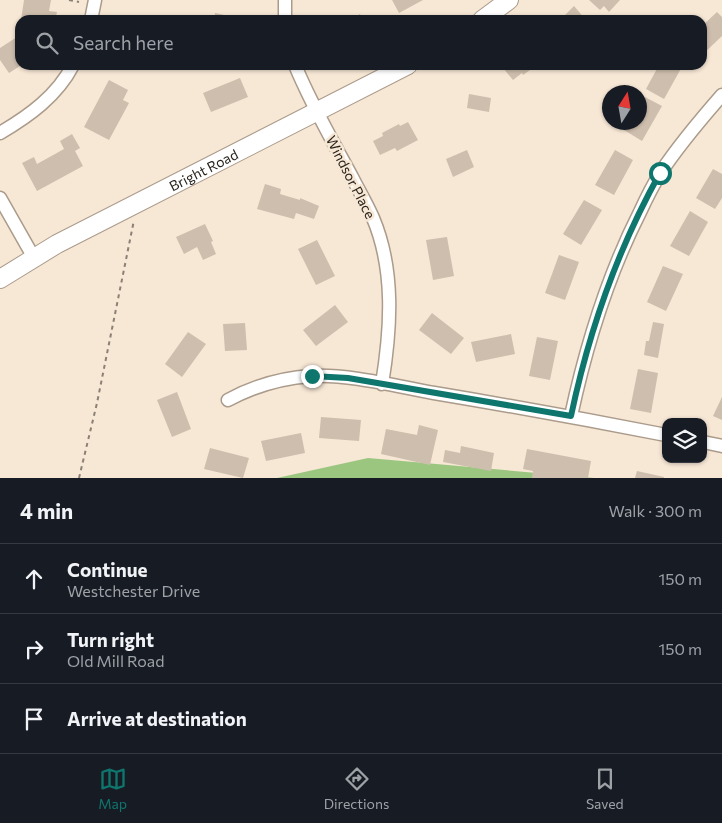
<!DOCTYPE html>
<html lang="en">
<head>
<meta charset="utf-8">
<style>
	body { margin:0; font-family:Commissioner,sans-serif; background:#242831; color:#f1f3f6 }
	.controls { position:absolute; right:15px; bottom:15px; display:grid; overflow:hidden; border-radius:10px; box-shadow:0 1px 4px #0004 }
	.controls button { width:45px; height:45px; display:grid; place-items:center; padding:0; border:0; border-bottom:1px solid #363941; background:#171b24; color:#f1f3f6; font:25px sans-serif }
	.compass { position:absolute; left:602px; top:85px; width:45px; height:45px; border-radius:50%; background:#171b24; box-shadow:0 1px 4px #0004; rotate:11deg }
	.stop { position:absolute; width:15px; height:15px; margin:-11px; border:4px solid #0f766e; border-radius:50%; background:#fff }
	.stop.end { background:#0f766e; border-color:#fff; box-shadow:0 1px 5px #0008 }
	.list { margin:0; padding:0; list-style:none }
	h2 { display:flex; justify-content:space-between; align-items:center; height:65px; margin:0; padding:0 20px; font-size:21px }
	h2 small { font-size:16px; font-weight:400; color:#9ea1a6 }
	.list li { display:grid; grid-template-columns:32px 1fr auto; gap:15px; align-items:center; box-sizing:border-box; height:70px; padding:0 20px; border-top:1px solid #363941 }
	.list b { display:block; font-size:19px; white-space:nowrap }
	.list p { margin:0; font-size:16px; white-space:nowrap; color:#9ea1a6 }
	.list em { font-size:16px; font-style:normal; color:#9ea1a6 }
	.icon { flex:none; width:28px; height:28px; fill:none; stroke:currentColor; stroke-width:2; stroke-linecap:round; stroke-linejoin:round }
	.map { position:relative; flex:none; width:722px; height:478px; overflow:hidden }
	.search { position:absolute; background:#171b24; box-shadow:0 1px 4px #0004; left:15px; right:15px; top:15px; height:55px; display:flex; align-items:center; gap:12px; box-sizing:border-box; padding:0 18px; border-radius:15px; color:#9ea1a6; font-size:19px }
	.sheet { height:275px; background:#171b24 }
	nav { display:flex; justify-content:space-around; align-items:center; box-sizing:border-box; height:70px; border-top:1px solid #363941; background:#171b24; font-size:14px; color:#9ea1a6 }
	nav a { display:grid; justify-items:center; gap:2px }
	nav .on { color:#0f766e }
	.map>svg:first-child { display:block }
</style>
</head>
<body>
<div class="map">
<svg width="722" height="478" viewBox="0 0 722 478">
	<rect width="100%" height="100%" fill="#f7e7d5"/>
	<path fill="#9ac680" d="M 368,458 L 594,478 L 277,478 Z"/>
	<path fill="#cebead" d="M 24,0 L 51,0 L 49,11 L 57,12 L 55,20 L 21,20 Z
		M 392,0 L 423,0 L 399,13 Z
		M 589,0 L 620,0 L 609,12 L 604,6 L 600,10 Z
		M 574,6 L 586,20 L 568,20 L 564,16 Z
		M 717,12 L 722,17 L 722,36 L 702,55 L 702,26 Z
		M 215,13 L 229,16 L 229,20 L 214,20 Z
		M 360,14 L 363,20 L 349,20 Z
		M 20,35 L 20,66 L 9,73 L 0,60 L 0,48 Z
		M 507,65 L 537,65 L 523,75 L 522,73 L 513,80 L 503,68 Z
		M 659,65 L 683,65 L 664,99 L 646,89 Z
		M 240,78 L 248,97 L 211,112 L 203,93 Z
		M 109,80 L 128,90 L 123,100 L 129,103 L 109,140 L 84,127 Z
		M 469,94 L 491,98 L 489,112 L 467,108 Z
		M 643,96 L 662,106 L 642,141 L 624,130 L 628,122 L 640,122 L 640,102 Z
		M 408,122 L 418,140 L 397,151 L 395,148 L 380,155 L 373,141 L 383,136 L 382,133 L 399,124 L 400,126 Z
		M 72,134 L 80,148 L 75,151 L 83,166 L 37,191 L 22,163 L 34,157 L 37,164 L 64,149 L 60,141 Z
		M 467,150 L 474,167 L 453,177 L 446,159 Z
		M 615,150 L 633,160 L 614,195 L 595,185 Z
		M 713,169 L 722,174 L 722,198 L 715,209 L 696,198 Z
		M 265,184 L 281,189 L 280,194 L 300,200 L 300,198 L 319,206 L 314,219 L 296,213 L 294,219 L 257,209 Z
		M 584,200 L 602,210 L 581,245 L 563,234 Z
		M 690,211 L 708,222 L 689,256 L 670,246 Z
		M 205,224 L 213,241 L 211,242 L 216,254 L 203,260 L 197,247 L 184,254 L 176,237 Z
		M 447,237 L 454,276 L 433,280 L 426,240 Z
		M 317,240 L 335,276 L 316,285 L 298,249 Z
		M 559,255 L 579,262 L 565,300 L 545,293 Z
		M 663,266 L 683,274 L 666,311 L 647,302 Z
		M 335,305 L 348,322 L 316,346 L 303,330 Z
		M 432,313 L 464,338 L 451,354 L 419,330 Z
		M 653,322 L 664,324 L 658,358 L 644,355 L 646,341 L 649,341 Z
		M 245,323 L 247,350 L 225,351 L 223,324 Z
		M 188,332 L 206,344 L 182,377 L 165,364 Z
		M 511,334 L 515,354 L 476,362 L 471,342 Z
		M 537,337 L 558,341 L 550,380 L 529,376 Z
		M 638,369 L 658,373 L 651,413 L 630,409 Z
		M 177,392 L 191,429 L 172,437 L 157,400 Z
		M 722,397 L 722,420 L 713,416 Z
		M 321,417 L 361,420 L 359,441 L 319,438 Z
		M 419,425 L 438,430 L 430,465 L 381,454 L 386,429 L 417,435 Z
		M 301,433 L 305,453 L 266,461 L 261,441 Z
		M 461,446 L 494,453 L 491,471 L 443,462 L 445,450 L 460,453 Z
		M 210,448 L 249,458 L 243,478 L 204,469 Z
		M 527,449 L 591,461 L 588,478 L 532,478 L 533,471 L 523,469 Z
		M 637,471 L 664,477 L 664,478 L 635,478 Z"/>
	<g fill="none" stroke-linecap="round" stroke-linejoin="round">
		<defs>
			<path id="street" d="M 91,20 L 95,0
				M 285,20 L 285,0
				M 295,65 C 311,104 332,140 352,177 C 359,191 367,204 373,218 C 395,270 391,329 382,384
				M 0,133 C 29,116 57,96 73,65
				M 0,198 L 34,258
				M 228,400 C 254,386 281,378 311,376 C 350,374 395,386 434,393 C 512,406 589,420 666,435
				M 571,416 C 586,346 607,277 640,212 C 646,199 653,185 661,172 C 679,145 701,119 722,95
				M 703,442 L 722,446"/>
			<g id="secondary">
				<path d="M 482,20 L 509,0"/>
				<path id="s1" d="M 0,279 L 57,244 L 112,216 L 408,65"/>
			</g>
		</defs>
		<use href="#street" stroke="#ab9b8b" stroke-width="15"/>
		<use href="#secondary" stroke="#ab9b8b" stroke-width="20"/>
		<path stroke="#8b8074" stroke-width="2" stroke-dasharray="4 4" stroke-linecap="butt" d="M 69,0 L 79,2
			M 79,478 L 97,403 L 134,220"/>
		<use href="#street" stroke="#fff" stroke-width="12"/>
		<use href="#secondary" stroke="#fff" stroke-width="18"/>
	</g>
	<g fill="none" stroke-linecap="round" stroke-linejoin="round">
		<path stroke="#0f766e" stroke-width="6" d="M 312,376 L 348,378 L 571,416 C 589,331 617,250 660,173"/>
	</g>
	<g text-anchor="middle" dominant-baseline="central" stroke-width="5" stroke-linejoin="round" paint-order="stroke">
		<g font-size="14" fill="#2a241d" stroke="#f7e7d5">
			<text stroke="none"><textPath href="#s1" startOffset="231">Bright Road</textPath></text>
			<text transform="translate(351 177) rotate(63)">Windsor Place</text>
		</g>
	</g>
</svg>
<div class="controls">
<button><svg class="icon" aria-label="layers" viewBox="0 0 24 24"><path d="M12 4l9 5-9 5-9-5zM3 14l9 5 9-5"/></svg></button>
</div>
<svg class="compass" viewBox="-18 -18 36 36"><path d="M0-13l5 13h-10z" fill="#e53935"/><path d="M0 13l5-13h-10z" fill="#9ea1a6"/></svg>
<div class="stop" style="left:660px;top:173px"></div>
<div class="stop end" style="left:312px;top:376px"></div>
<div class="search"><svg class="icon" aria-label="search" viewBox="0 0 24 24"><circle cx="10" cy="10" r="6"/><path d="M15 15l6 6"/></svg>Search here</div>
</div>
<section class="sheet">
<h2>4 min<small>Walk · 300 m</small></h2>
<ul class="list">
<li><svg class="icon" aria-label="ahead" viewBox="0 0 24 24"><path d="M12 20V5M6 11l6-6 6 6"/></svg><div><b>Continue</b><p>Westchester Drive</p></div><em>150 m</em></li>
<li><svg class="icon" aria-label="right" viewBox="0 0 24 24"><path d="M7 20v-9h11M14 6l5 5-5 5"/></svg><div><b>Turn right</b><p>Old Mill Road</p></div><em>150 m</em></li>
<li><svg class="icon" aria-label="arrive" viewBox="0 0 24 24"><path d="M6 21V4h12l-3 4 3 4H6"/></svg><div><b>Arrive at destination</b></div></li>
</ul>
</section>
<nav>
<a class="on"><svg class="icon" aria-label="map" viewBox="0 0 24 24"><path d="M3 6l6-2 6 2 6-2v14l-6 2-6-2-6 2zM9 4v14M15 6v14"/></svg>Map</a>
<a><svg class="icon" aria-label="directions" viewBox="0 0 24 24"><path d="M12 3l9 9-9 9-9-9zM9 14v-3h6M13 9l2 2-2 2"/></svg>Directions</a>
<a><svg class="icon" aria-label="saved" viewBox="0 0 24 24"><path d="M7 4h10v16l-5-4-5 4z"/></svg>Saved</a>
</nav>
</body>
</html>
